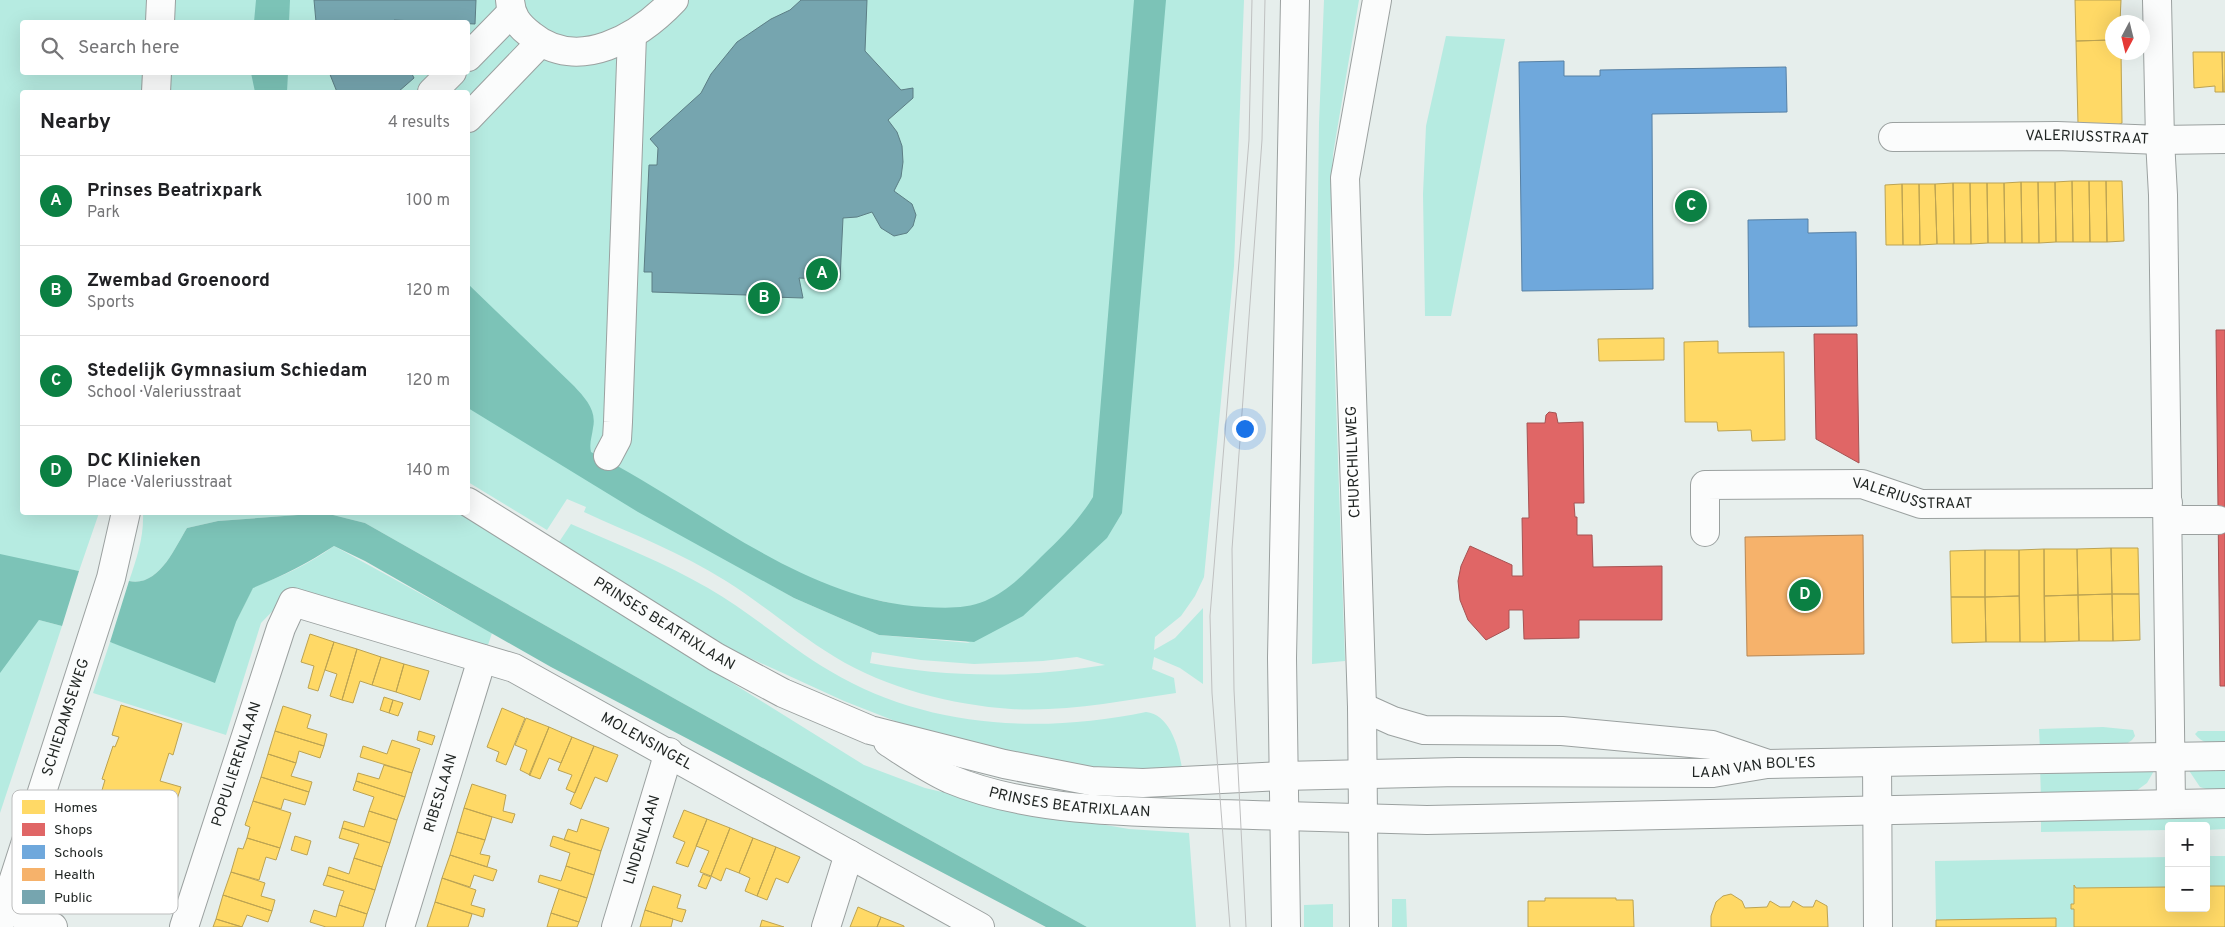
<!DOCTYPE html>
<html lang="en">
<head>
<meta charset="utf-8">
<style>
	body { margin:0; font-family:Overpass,sans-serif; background:#f2f2f2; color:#202124 }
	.controls { position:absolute; right:15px; bottom:15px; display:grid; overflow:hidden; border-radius:5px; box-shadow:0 5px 20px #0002 }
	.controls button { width:45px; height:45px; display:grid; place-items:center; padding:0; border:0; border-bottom:1px solid #e0e0e0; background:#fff; color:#202124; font:25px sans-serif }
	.compass { position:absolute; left:2105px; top:15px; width:45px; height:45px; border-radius:50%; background:#fff; box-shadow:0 5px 20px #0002; rotate:187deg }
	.you { position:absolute; left:1244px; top:428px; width:18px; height:18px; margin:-12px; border:4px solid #fff; border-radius:50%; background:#1a73e8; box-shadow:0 0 0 8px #1a73e833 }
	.badge { display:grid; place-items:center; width:32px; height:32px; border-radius:50%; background:#0b8043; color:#fff; font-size:16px; font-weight:700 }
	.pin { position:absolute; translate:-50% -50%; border:2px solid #fff; box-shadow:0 1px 5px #0006 }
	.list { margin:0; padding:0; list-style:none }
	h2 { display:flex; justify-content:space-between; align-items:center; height:65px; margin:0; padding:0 20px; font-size:21px }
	h2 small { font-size:16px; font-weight:400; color:#757577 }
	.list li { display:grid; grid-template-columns:32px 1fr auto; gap:15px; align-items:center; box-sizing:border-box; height:90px; padding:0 20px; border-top:1px solid #e0e0e0 }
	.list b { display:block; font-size:19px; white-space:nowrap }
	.list p { margin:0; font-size:16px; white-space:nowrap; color:#757577 }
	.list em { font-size:16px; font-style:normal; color:#757577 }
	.icon { flex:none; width:28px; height:28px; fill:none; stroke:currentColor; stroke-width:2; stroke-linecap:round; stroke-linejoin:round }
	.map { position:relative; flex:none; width:2225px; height:927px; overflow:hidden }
	.search { position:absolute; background:#fff; box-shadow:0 5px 20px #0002; left:20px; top:20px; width:450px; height:55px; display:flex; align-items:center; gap:12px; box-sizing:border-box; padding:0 18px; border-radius:5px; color:#757577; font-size:19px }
	.panel { position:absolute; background:#fff; box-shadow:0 5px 20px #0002; left:20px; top:90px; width:450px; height:425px; border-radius:5px }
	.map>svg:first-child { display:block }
</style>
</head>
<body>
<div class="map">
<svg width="2225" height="927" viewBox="0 0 2225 927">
	<rect width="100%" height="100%" fill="#e6eeec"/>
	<path fill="#b6ebe1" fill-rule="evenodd" d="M 0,0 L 1244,0 L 1234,266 L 1204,577 L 1195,596 L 1181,616 L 1155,637 L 1154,650 L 1175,638 L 1203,608 L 1203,684 L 1180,668 L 1154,657 L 1152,669 L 1174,678 L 1176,693 C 1121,701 1066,712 1011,709 C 952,705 886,688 835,657 C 797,634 764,605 726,581 C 682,553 632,534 584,512 L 586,507 L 567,499 L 547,530 L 468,482 L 468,92 L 22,92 L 22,512 L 99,513 L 79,571 L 44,564 L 26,636 L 39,620 L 62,626 L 0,813 ZM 22,22 L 468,22 L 468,72 L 22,72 ZM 713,552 L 858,596 L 891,603 L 970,643 L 879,635 L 794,598 ZM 872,652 L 921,660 L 974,664 L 1043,661 L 1077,657 L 1105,665 C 1026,678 949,678 870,663 Z
		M 1324,0 L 1359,0 L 1333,154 L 1330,230 L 1345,661 L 1312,664 L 1319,123 Z
		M 1446,36 L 1505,39 L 1451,316 L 1425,316 L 1423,194 L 1426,126 Z
		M 143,513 L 459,513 L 864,765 L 925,788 L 1023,811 L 1129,829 L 1189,833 L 1196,927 L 1087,927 L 677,700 L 365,523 L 325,513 L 218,521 L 187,528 C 174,549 159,587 129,581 C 137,558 144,537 143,513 Z
		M 571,524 C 617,544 665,563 708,588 C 751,613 788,646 830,671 C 925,728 1040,734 1146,712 C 1172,715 1180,752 1183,775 L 1098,774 L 923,732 L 844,701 L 728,648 L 690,628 L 557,545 Z
		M 334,546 L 492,633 L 487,648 L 287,596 L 261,623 L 226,735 L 93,693 L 110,642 L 133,649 L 236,622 L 253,587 C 282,577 309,564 334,546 Z
		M 2103,727 L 2133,730 L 2135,736 L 2132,740 L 2116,751 L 2040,751 L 2039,729 Z
		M 2198,731 L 2225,731 L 2225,748 C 2215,746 2201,743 2195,734 Z
		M 2225,765 L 2225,795 L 2200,787 L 2188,769 Z
		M 2040,767 L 2155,769 L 2147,783 L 2136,791 L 2041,798 Z
		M 2225,812 L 2225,829 L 2206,830 L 2206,826 L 2169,826 L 2169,830 L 2041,832 L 2041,815 Z
		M 2206,856 L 2225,856 L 2225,886 L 2206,886 Z
		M 2169,857 L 2169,887 L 2076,888 L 2074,885 L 2074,904 L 2071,909 L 2074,909 L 2074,927 L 2056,927 L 2055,918 L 1936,920 L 1935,861 Z
		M 1392,899 L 1406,899 L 1407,927 L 1392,927 Z
		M 1333,904 L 1333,927 L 1304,927 L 1304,905 Z"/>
	<path fill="#7cc3b7" d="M 256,0 L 290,0 L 289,22 L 254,22 Z
		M 1134,0 L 1166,0 L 1122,513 L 1107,538 L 1023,616 L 974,642 L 879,635 L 794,598 L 638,512 L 468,408 L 468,284 L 574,386 C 585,398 597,410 593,428 C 592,437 589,443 591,452 C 699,506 801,600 925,607 C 945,608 966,609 985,601 C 1008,591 1024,574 1041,557 C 1061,538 1079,520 1093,497 Z
		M 251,73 L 288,73 L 287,92 L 255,92 Z
		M 325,513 L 365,523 L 677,700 L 1087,927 L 1046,927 L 551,667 L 365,561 L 334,546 C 308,563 282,576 253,588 L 236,622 L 215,683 L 110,642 L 129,581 C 159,587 174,549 187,528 L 218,521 Z
		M 0,554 L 79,571 L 62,626 L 39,620 L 0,673 Z"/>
	<path fill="#ffd966" stroke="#bca352" d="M 2075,0 L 2121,0 L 2120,22 L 2112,22 L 2112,40 L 2076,41 Z
		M 2112,40 L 2112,52 L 2121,52 L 2122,123 L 2116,126 L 2078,124 L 2076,41 Z
		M 2193,52 L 2222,52 L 2223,92 L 2215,92 L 2215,86 L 2194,88 Z
		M 2222,52 L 2225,52 L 2225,92 L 2223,92 Z
		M 2072,181 L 2089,181 L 2090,242 L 2073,242 Z
		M 2072,181 L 2073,242 L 2056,242 L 2055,182 Z
		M 2089,181 L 2106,181 L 2107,242 L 2090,242 Z
		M 2106,181 L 2122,181 L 2124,241 L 2107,242 Z
		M 2021,182 L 2038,182 L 2039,243 L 2022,243 Z
		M 2021,182 L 2022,243 L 2005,243 L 2004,183 Z
		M 2038,182 L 2055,182 L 2056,242 L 2039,243 Z
		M 1953,183 L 1970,183 L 1971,244 L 1954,244 Z
		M 1953,183 L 1954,244 L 1937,244 L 1935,184 Z
		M 1970,183 L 1987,183 L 1988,243 L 1971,244 Z
		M 1987,183 L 2004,183 L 2005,243 L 1988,243 Z
		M 1902,184 L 1919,184 L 1920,245 L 1903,245 Z
		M 1902,184 L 1903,245 L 1886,245 L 1885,185 Z
		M 1919,184 L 1935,184 L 1937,244 L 1920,245 Z
		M 1664,338 L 1664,360 L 1599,361 L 1598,339 Z
		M 1718,341 L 1718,353 L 1784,352 L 1785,440 L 1752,441 L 1751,430 L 1718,431 L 1717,422 L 1685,422 L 1684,342 Z
		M 2111,548 L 2138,548 L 2139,594 L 2112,594 Z
		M 2111,548 L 2112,594 L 2078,595 L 2077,549 Z
		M 2044,549 L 2077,549 L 2078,595 L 2044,596 Z
		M 2044,549 L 2045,642 L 2020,642 L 2019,550 Z
		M 1985,550 L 2019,550 L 2019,596 L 1985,597 Z
		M 1985,550 L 1985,597 L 1951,597 L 1950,551 Z
		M 2112,594 L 2139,594 L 2140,640 L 2113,641 Z
		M 2112,594 L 2113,641 L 2079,641 L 2078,595 Z
		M 2078,595 L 2079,641 L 2045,642 L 2044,596 Z
		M 2019,596 L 2020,642 L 1986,642 L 1985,597 Z
		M 1951,597 L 1985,597 L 1986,642 L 1952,643 Z
		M 310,634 L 334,642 L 318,691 L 308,688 L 314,666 L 301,662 Z
		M 334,642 L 357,649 L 342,700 L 330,696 L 337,674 L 325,670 Z
		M 357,649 L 381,657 L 372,685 L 360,681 L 353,703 L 342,700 Z
		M 381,657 L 404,664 L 396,692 L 372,685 Z
		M 404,664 L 429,671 L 420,700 L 396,692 Z
		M 384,697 L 393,700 L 389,713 L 380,710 Z
		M 393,700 L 403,703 L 398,716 L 389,713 Z
		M 121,705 L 182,724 L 173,755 L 169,753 L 160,781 L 181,787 L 147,893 L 97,877 L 106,848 L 83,841 L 88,826 L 91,827 L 105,780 L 102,779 L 113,746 L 115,747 L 119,737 L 112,735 Z
		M 283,706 L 311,715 L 307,728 L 327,734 L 324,746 L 275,731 Z
		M 502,708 L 525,718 L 506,765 L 496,761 L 499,752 L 487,747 Z
		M 526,718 L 549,727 L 530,775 L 520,770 L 527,750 L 515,745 Z
		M 549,727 L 572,737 L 561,763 L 549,758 L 540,779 L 529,775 Z
		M 275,731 L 324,746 L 320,758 L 299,751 L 296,763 L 268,754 Z
		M 419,731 L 435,736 L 432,745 L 417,740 Z
		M 572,737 L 594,746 L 575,793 L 566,789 L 572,775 L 558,770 Z
		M 392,740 L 420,749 L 412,773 L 360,757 L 363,746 L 387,754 Z
		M 594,746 L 618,755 L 607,782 L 595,777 L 581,809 L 570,804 Z
		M 268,754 L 296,763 L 291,776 L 312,782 L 309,792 L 261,777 Z
		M 384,765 L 412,773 L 405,797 L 356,781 L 358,773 L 379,779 Z
		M 261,777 L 309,792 L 305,805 L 284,799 L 281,809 L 253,801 Z
		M 356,781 L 405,797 L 397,820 L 369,811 L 374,797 L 353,790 Z
		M 472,784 L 506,795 L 503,811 L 515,814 L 512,823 L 464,808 Z
		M 253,801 L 291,813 L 280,848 L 247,838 L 250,827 L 245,825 Z
		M 464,808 L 492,817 L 485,840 L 457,832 Z
		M 684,810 L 707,819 L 688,867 L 676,863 L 685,842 L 673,837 Z
		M 369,811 L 397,820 L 390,843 L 342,828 L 344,821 L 364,827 Z
		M 581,819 L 609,828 L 601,851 L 564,840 L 568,829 L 577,832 Z
		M 707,819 L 730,828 L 711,876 L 700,872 L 709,851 L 696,846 Z
		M 342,828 L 390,843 L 382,867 L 354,858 L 359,844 L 339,838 Z
		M 730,828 L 753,838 L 739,873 L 726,868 L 721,881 L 711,876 Z
		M 457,832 L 485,840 L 480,854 L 490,856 L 487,867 L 450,855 Z
		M 295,836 L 311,841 L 307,855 L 291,850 Z
		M 553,836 L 601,851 L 594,875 L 566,866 L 570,853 L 550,846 Z
		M 247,838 L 280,848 L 276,860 L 266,857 L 259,880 L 231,872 L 238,848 L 243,849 Z
		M 753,838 L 776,847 L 757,896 L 745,891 L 750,878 L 739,873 Z
		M 776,847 L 800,857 L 788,883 L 776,878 L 767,900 L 757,896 Z
		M 450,855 L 497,870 L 493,881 L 474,875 L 470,887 L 442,878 Z
		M 354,858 L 382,867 L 375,890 L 327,875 L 329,867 L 349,874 Z
		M 566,866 L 594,875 L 587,898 L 538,882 L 540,875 L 561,881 Z
		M 231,872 L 265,883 L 261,896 L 275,900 L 272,911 L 223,895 Z
		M 703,874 L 711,877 L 706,889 L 698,886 Z
		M 327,875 L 375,890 L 367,914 L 339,905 L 344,891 L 323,885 Z
		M 442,878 L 476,890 L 471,905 L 485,909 L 483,917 L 435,902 Z
		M 2074,885 L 2076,888 L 2169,887 L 2169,908 L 2206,908 L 2206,886 L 2225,886 L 2225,927 L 2074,927 L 2074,909 L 2071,909 L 2071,904 L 2074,904 Z
		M 653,886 L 681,895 L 677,908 L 686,910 L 682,922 L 645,910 Z
		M 559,889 L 587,898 L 579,922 L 551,913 Z
		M 1731,894 L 1742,901 L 1745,908 L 1767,907 L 1770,901 L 1780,907 L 1790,907 L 1793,901 L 1803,907 L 1813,907 L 1816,900 L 1827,906 L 1828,927 L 1711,927 L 1711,916 L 1716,902 L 1723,896 Z
		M 223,895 L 272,911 L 268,922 L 247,915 L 242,927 L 216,919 Z
		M 1545,898 L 1616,898 L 1616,900 L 1633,900 L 1634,927 L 1528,927 L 1528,901 L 1545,901 Z
		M 435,902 L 472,914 L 468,927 L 427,927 Z
		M 339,905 L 367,914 L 363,927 L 326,927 L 310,922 L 314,910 L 336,917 Z
		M 858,907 L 881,917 L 877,927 L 850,927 Z
		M 645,910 L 673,919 L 671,927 L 640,927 Z
		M 551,913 L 579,922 L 577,927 L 547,927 Z
		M 881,917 L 904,926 L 904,927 L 877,927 Z
		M 2056,918 L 2056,927 L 1936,927 L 1936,920 Z
		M 216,919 L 242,927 L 213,927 Z
		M 762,920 L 784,927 L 760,927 Z"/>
	<path fill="#e06666" stroke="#a65252" d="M 2216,330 L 2225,330 L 2225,686 L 2220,686 Z
		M 1814,334 L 1857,334 L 1859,463 L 1816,439 Z
		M 1549,412 L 1556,413 L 1558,423 L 1583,422 L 1584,503 L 1574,503 L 1575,517 L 1577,517 L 1577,535 L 1592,535 L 1593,567 L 1662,566 L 1662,620 L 1579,620 L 1579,638 L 1524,639 L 1523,610 L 1509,610 L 1509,628 L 1486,640 L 1468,620 L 1460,600 L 1458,581 L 1461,566 L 1470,546 L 1512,565 L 1512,576 L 1523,576 L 1522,518 L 1529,518 L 1527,423 L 1545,423 L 1546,415 Z"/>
	<path fill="#6fa8dc" stroke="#5780a4" d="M 1564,61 L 1564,76 L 1600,76 L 1600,70 L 1786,67 L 1787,112 L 1652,114 L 1653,289 L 1522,291 L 1519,62 Z
		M 1808,219 L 1808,233 L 1856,232 L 1857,326 L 1749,327 L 1748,220 Z"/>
	<path fill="#f6b26b" stroke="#b68755" d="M 1863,535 L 1864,654 L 1747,656 L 1745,537 Z"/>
	<path fill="#76a5af" stroke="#5c7e85" d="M 314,0 L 476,0 L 475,24 L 394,20 L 394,22 L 316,22 Z
		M 801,0 L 867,0 L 865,51 L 901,90 L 913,88 L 913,98 L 888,120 L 897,132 L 902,146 L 903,162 L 901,177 L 894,191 L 912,204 L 916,215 L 913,226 L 907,233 L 894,236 L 881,228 L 872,212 L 857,217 L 843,218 L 840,280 L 799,278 L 803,298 L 773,297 L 772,307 L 747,299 L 747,295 L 652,292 L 652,272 L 644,272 L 649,165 L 657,165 L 658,148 L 650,139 L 701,93 L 711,74 L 737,42 L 771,19 L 790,10 Z
		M 329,72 L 411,72 L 414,78 L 398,92 L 337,92 Z"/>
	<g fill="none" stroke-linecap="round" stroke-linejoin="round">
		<defs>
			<g id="street">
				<path d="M 510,0 C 511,16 518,25 531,35 C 578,74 639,37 674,0"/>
				<path d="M 2157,0 L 2160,140 L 2163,195 L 2171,804"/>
				<path d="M 160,22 L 161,0"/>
				<path d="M 468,57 L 511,13"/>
				<path d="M 156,92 L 157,72"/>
				<path d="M 432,92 L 452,72"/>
				<path d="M 468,118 L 540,43"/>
				<path id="s1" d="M 1893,137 L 2057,136 L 2160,140 L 2225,139"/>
				<path d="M 608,456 L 617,439 L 618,422 L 632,35"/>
				<path id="s2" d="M 468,502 L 716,657 L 783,693 L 870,730 L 1004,764 L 1091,781 L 1143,783 L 1282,776"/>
				<path d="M 2168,520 L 2218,520"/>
				<path id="s3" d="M 1705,532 L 1705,485 L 1862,484 L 1921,504 L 2168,503"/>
				<path id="s4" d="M 888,742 C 908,755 928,769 950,779 C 1045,819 1181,811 1284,816"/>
				<path d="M 1877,762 L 1878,927"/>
				<path d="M 4,908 L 53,927"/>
				<path id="s5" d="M 0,922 L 111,578 L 126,512"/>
				<path id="s6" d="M 184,927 L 281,628 L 293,602 L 514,668 L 980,927"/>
				<path id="s7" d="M 400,927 L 482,659"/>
				<path id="s8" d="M 616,927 L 669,752"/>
				<path d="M 826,927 L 849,854"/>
			</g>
			<g id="secondary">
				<path d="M 1362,707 L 1393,721 L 1424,730 L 1562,731 L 1712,745 L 1765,763"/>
				<path id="s9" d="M 1282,776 L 1458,772 L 1713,773 L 1767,764 L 2225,756"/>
				<path d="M 1284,816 L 1427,820 L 2225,803"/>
				<path d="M 1286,927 L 1282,658 L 1295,0"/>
				<path d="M 1364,927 L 1362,707 L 1345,178 L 1377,0"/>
			</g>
		</defs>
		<use href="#street" stroke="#9ba1a0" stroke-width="30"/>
		<use href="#secondary" stroke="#9ba1a0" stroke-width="30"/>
		<use href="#street" stroke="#fbfcfc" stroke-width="28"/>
		<use href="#secondary" stroke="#fbfcfc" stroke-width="28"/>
		<path stroke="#bfc0c0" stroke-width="1" d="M 1230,927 L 1212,693 L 1210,616 L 1249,140 L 1252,0
			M 1246,927 L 1234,690 L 1232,549 L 1262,140 L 1265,0"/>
	</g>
	<g text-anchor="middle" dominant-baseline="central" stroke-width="5" stroke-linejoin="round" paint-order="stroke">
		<g font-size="15" fill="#1f2422" stroke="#fff">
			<text stroke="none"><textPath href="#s1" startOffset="194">VALERIUSSTRAAT</textPath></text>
			<text transform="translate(1354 462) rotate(-92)">CHURCHILLWEG</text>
			<text stroke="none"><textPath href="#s3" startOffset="256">VALERIUSSTRAAT</textPath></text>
			<text stroke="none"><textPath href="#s2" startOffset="231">PRINSES BEATRIXLAAN</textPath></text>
			<text stroke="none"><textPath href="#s5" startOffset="215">SCHIEDAMSEWEG</textPath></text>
			<text stroke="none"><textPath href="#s6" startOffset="725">MOLENSINGEL</textPath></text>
			<text stroke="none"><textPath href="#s6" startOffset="171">POPULIERENLAAN</textPath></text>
			<text stroke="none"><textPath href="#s9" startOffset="472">LAAN VAN BOL'ES</textPath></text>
			<text stroke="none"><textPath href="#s7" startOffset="140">RIBESLAAN</textPath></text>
			<text stroke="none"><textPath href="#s4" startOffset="195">PRINSES BEATRIXLAAN</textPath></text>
			<text stroke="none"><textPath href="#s8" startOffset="91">LINDENLAAN</textPath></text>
		</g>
	</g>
	<rect x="12" y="790" width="166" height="124" rx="8" fill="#fff" stroke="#bcbdbd" stroke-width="1"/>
	<rect x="22" y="800" width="23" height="14" fill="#ffd966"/>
	<rect x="22" y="823" width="23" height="13" fill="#e06666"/>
	<rect x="22" y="845" width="23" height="14" fill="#6fa8dc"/>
	<rect x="22" y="868" width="23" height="13" fill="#f6b26b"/>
	<rect x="22" y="890" width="23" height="14" fill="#76a5af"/>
	<g font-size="14" fill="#1f2422">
		<text x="54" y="812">Homes</text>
		<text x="54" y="834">Shops</text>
		<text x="54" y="857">Schools</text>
		<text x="54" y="879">Health</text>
		<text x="54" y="902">Public</text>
	</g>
</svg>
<div class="controls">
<button>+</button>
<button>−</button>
</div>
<svg class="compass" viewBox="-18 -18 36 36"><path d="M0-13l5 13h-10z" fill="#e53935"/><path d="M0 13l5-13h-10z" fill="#757577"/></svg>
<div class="you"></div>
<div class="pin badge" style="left:822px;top:274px">A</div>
<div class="pin badge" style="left:764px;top:298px">B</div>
<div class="pin badge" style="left:1691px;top:206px">C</div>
<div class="pin badge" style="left:1805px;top:595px">D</div>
<div class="search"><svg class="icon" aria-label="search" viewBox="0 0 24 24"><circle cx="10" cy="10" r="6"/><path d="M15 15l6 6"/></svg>Search here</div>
<section class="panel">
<h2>Nearby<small>4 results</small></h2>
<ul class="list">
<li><span class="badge">A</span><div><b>Prinses Beatrixpark</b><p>Park</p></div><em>100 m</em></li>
<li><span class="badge">B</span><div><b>Zwembad Groenoord</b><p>Sports</p></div><em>120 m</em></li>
<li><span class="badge">C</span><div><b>Stedelijk Gymnasium Schiedam</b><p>School · Valeriusstraat</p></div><em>120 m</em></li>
<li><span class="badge">D</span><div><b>DC Klinieken</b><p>Place · Valeriusstraat</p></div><em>140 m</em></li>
</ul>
</section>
</div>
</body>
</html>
